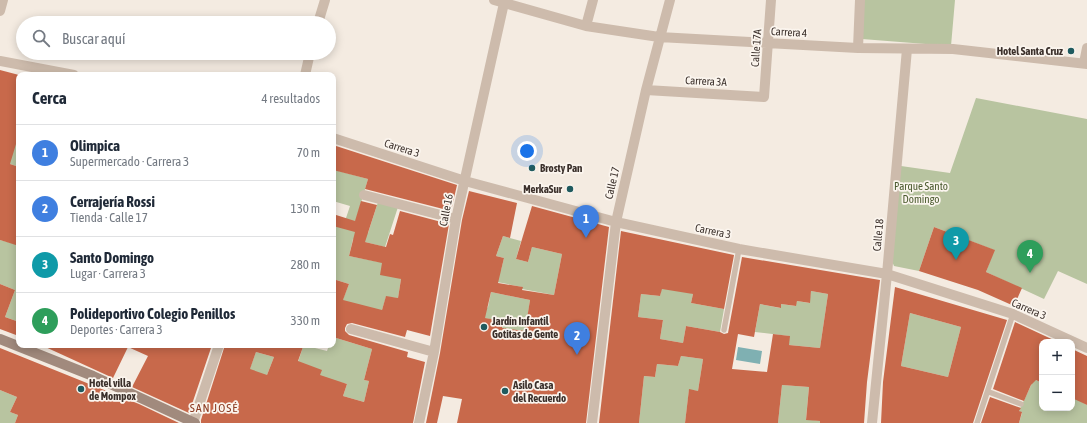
<!DOCTYPE html>
<html lang="es">
<head>
<meta charset="utf-8">
<style>
	body { margin:0; font-family:"Asap Condensed",sans-serif; background:#f2f2f3; color:#1f2937 }
	.controls { position:absolute; right:12px; bottom:12px; display:grid; overflow:hidden; border-radius:8px; box-shadow:0 2px 10px #0003 }
	.controls button { width:36px; height:36px; display:grid; place-items:center; padding:0; border:0; border-bottom:1px solid #e0e1e3; background:#fff; color:#1f2937; font:20px sans-serif }
	.you { position:absolute; left:527px; top:151px; width:14px; height:14px; margin:-10px; border:3px solid #fff; border-radius:50%; background:#1a73e8; box-shadow:0 0 0 6px #1a73e833 }
	.badge { display:grid; place-items:center; width:26px; height:26px; border-radius:50%; background:#2563eb; color:#fff; font-size:13px; font-weight:700 }
	.pin { position:absolute; translate:-50% -33px; filter:drop-shadow(0 1px 2px #0008) }
	.pin::after { content:''; position:absolute; top:21px; width:14px; height:12px; background:inherit; clip-path:polygon(0 0,100% 0,50% 100%) }
	.list { margin:0; padding:0; list-style:none }
	h2 { display:flex; justify-content:space-between; align-items:center; height:52px; margin:0; padding:0 16px; font-size:17px }
	h2 small { font-size:13px; font-weight:400; color:#747a83 }
	.list li { display:grid; grid-template-columns:26px 1fr auto; gap:12px; align-items:center; box-sizing:border-box; height:56px; padding:0 16px; border-top:1px solid #e0e1e3 }
	.list b { display:block; font-size:15px; white-space:nowrap }
	.list p { margin:0; font-size:13px; white-space:nowrap; color:#747a83 }
	.list em { font-size:13px; font-style:normal; color:#747a83 }
	.icon { flex:none; width:22px; height:22px; fill:none; stroke:currentColor; stroke-width:2; stroke-linecap:round; stroke-linejoin:round }
	.map { position:relative; flex:none; width:1087px; height:423px; overflow:hidden }
	.search { position:absolute; background:#fff; box-shadow:0 2px 10px #0003; left:16px; top:16px; width:320px; height:44px; display:flex; align-items:center; gap:10px; box-sizing:border-box; padding:0 14px; border-radius:22px; color:#747a83; font-size:15px }
	.panel { position:absolute; background:#fff; box-shadow:0 2px 10px #0003; left:16px; top:72px; width:320px; height:276px; border-radius:8px }
	.map>svg:first-child { display:block }
</style>
</head>
<body>
<div class="map">
<svg width="1087" height="423" viewBox="0 0 1087 423">
	<rect width="100%" height="100%" fill="#f4ebe1"/>
	<path fill="#b8c4a0" d="M 864,0 L 955,0 L 951,46 L 862,39 Z
		M 976,98 L 1087,119 L 1087,284 L 1058,271 L 1044,299 L 986,272 L 994,250 L 934,227 L 919,271 L 894,266 L 891,259 L 901,166 L 950,173 Z
		M 0,103 L 6,133 L 19,136 L 19,167 L 10,164 Z
		M 335,170 L 368,179 L 353,230 L 368,233 L 378,202 L 398,207 L 385,247 L 353,239 L 349,256 L 379,262 L 379,260 L 401,279 L 398,298 L 386,297 L 382,310 L 338,312 L 349,284 L 333,279 L 333,226 L 346,218 L 350,206 L 333,201 L 333,176 Z
		M 503,236 L 521,241 L 516,259 L 528,262 L 532,247 L 562,254 L 554,295 L 522,289 L 522,287 L 492,281 L 495,268 L 501,270 L 504,258 L 496,256 Z
		M 0,240 L 19,245 L 19,322 L 5,317 L 15,290 L 0,284 Z
		M 663,281 L 693,294 L 691,303 L 724,309 L 720,332 L 686,326 L 683,343 L 660,339 L 663,320 L 638,317 L 641,294 L 660,296 Z
		M 811,291 L 828,294 L 820,348 L 789,345 L 789,336 L 755,332 L 760,304 L 780,308 L 781,304 L 795,306 L 797,301 L 809,303 Z
		M 491,292 L 530,300 L 527,320 L 530,333 L 501,336 L 503,321 L 477,317 L 488,307 Z
		M 910,313 L 961,327 L 948,377 L 901,366 Z
		M 333,337 L 372,349 L 364,380 L 369,381 L 364,402 L 343,396 L 347,384 L 319,377 L 298,362 L 303,347 L 296,345 L 316,345 L 315,348 L 327,351 L 329,345 L 333,345 Z
		M 256,352 L 274,357 L 267,375 L 246,379 Z
		M 681,356 L 703,359 L 698,391 L 689,390 L 685,423 L 639,423 L 644,376 L 655,377 L 657,364 L 678,366 Z
		M 1034,379 L 1042,383 L 1042,408 L 1072,408 L 1072,397 L 1087,405 L 1087,423 L 1019,423 L 1022,413 L 1019,411 Z
		M 782,385 L 809,387 L 806,419 L 820,421 L 820,423 L 778,423 Z
		M 0,390 L 17,397 L 10,412 L 18,415 L 15,423 L 0,423 Z"/>
	<path fill="#7fb0b2" d="M 738,347 L 762,351 L 760,364 L 736,360 Z"/>
	<path fill="#c8694b" fill-rule="evenodd" d="M 0,70 L 19,75 L 19,134 L 10,164 L 19,167 L 19,246 L 0,240 Z
		M 333,145 L 457,185 L 451,211 L 365,189 L 368,179 L 333,170 Z
		M 469,191 L 517,203 L 510,238 L 503,236 L 496,256 L 504,258 L 498,283 L 523,287 L 522,290 L 554,295 L 562,254 L 532,247 L 528,262 L 516,259 L 532,206 L 609,227 L 586,423 L 457,423 L 462,399 L 443,396 L 437,423 L 426,423 L 440,353 L 462,220 ZM 491,292 L 530,300 L 525,331 L 502,328 L 503,321 L 485,318 Z
		M 361,201 L 377,205 L 365,242 L 386,247 L 390,234 L 393,235 L 400,211 L 449,224 L 430,336 L 407,330 L 405,337 L 352,323 L 347,324 L 345,328 L 345,331 L 349,335 L 408,352 L 407,357 L 425,362 L 413,423 L 201,423 L 201,420 L 225,345 L 296,345 L 303,347 L 298,361 L 322,370 L 320,375 L 347,384 L 343,396 L 364,402 L 369,381 L 364,380 L 372,349 L 333,337 L 333,279 L 349,284 L 343,300 L 382,310 L 386,296 L 398,298 L 401,279 L 380,275 L 382,263 L 349,256 L 355,232 L 333,226 L 333,214 L 355,221 ZM 256,352 L 274,357 L 267,375 L 250,369 Z
		M 934,227 L 995,250 L 986,272 L 1022,288 L 1014,306 L 978,290 L 919,271 Z
		M 621,231 L 734,255 L 724,309 L 691,303 L 693,294 L 662,289 L 660,296 L 641,294 L 638,317 L 663,320 L 660,339 L 683,343 L 686,326 L 720,332 L 724,334 L 728,333 L 742,257 L 880,280 L 867,382 L 864,423 L 820,423 L 820,421 L 806,420 L 809,387 L 782,385 L 778,423 L 685,423 L 689,389 L 698,391 L 703,359 L 681,356 L 678,366 L 657,364 L 655,377 L 644,376 L 639,423 L 599,423 ZM 811,291 L 828,294 L 820,348 L 789,345 L 790,336 L 773,334 L 767,372 L 732,369 L 738,334 L 754,337 L 760,304 L 781,308 L 781,304 L 796,306 L 797,301 L 810,303 Z
		M 0,284 L 15,290 L 5,317 L 19,322 L 19,329 L 16,335 L 0,329 Z
		M 895,287 L 1007,320 L 973,423 L 881,423 L 883,382 ZM 910,313 L 961,327 L 948,377 L 901,366 Z
		M 1015,322 L 1058,342 L 1042,342 L 1042,383 L 1036,380 L 1031,385 L 1024,401 L 993,389 Z
		M 41,345 L 212,345 L 189,413 L 132,387 L 148,356 L 128,347 L 113,378 Z
		M 0,348 L 139,404 L 179,423 L 15,423 L 18,415 L 10,412 L 17,397 L 0,390 Z
		M 1072,349 L 1087,356 L 1087,405 L 1072,398 Z
		M 990,397 L 1021,408 L 1019,411 L 1022,412 L 1019,423 L 981,423 Z"/>
	<g fill="none" stroke-linecap="round" stroke-linejoin="round">
		<path stroke="#cdbbac" stroke-width="5.5" d="M 724,330 L 739,249
			M 989,392 L 1021,404
			M 977,423 L 1013,314"/>
		<path stroke="#cdbbac" stroke-width="10" d="M 494,0 L 586,26 L 659,37 L 858,48 L 953,49 L 1087,64
			M 0,11 L 3,0
			M 318,23 L 325,0
			M 586,26 L 593,0
			M 858,48 L 860,0
			M 0,61 L 74,75
			M 1084,63 L 1087,48
			M 305,75 L 310,53
			M 646,90 L 764,97 L 771,0
			M 333,138 L 465,181 L 616,222 L 739,249 L 887,274 L 1013,314 L 1087,348
			M 364,195 L 456,219
			M 351,329 L 434,352
			M 193,423 L 219,345
			M 419,423 L 434,352 L 456,219 L 504,3
			M 592,423 L 616,222 L 646,90 L 670,0
			M 872,423 L 887,274 L 907,49"/>
		<path stroke="#a18a7d" stroke-width="10" d="M 0,339 L 93,376 L 195,423"/>
	</g>
	<g fill="#1f5a5e" stroke="#fbf5ee" stroke-width="1.5">
		<circle cx="1071" cy="51" r="4"/>
		<circle cx="532" cy="168" r="4"/>
		<circle cx="570" cy="189" r="4"/>
		<circle cx="484" cy="327" r="4"/>
		<circle cx="81" cy="389" r="4"/>
		<circle cx="505" cy="391" r="4"/>
	</g>
	<g text-anchor="middle" dominant-baseline="central" stroke-width="3.5" stroke-linejoin="round" paint-order="stroke">
		<g font-size="11" fill="#3b302b" stroke="#fbf5ee">
			<text transform="translate(789 32) rotate(3)">Carrera 4</text>
			<text transform="translate(756 48) rotate(-86)">Calle 17A</text>
			<text transform="translate(706 81) rotate(3)">Carrera 3A</text>
			<text transform="translate(402 148) rotate(18)">Carrera 3</text>
			<text transform="translate(612 183) rotate(-77)">Calle 17</text>
			<text transform="translate(446 210) rotate(-79)">Calle 16</text>
			<text transform="translate(713 231) rotate(12)">Carrera 3</text>
			<text transform="translate(878 235) rotate(-85)">Calle 18</text>
			<text transform="translate(1029 309) rotate(23)">Carrera 3</text>
		</g>
		<g font-size="11" font-weight="bold" fill="#3b302b" stroke="#fbf5ee" text-anchor="start">
			<text x="1063" y="51" text-anchor="end">Hotel Santa Cruz</text>
			<text x="540" y="168">Brosty Pan</text>
			<text x="562" y="189" text-anchor="end">MerkaSur</text>
			<text x="492" y="321">Jardín Infantil<tspan x="492" dy="13">Gotitas de Gente</tspan></text>
			<text x="89" y="383">Hotel villa<tspan x="89" dy="13">de Mompox</tspan></text>
			<text x="513" y="385">Asilo Casa<tspan x="513" dy="13">del Recuerdo</tspan></text>
		</g>
		<g font-size="11" fill="#4a5a2e" stroke="#fbf5ee">
			<text x="921" y="186">Parque Santo<tspan x="921" dy="13">Domingo</tspan></text>
		</g>
		<g font-size="12" letter-spacing="1" fill="#8c3b22" stroke="#fbf5ee">
			<text x="214" y="408">SAN JOSÉ</text>
		</g>
	</g>
</svg>
<div class="controls">
<button>+</button>
<button>−</button>
</div>
<div class="you"></div>
<div class="pin badge" style="left:586px;top:238px;background:#3f7fe0">1</div>
<div class="pin badge" style="left:577px;top:355px;background:#3f7fe0">2</div>
<div class="pin badge" style="left:956px;top:260px;background:#0f9aa8">3</div>
<div class="pin badge" style="left:1030px;top:273px;background:#2e9e5b">4</div>
<div class="search"><svg class="icon" aria-label="search" viewBox="0 0 24 24"><circle cx="10" cy="10" r="6"/><path d="M15 15l6 6"/></svg>Buscar aquí</div>
<section class="panel">
<h2>Cerca<small>4 resultados</small></h2>
<ul class="list">
<li><span class="badge" style="background:#3f7fe0">1</span><div><b>Olimpica</b><p>Supermercado · Carrera 3</p></div><em>70 m</em></li>
<li><span class="badge" style="background:#3f7fe0">2</span><div><b>Cerrajería Rossi</b><p>Tienda · Calle 17</p></div><em>130 m</em></li>
<li><span class="badge" style="background:#0f9aa8">3</span><div><b>Santo Domingo</b><p>Lugar · Carrera 3</p></div><em>280 m</em></li>
<li><span class="badge" style="background:#2e9e5b">4</span><div><b>Polideportivo Colegio Penillos</b><p>Deportes · Carrera 3</p></div><em>330 m</em></li>
</ul>
</section>
</div>
</body>
</html>
